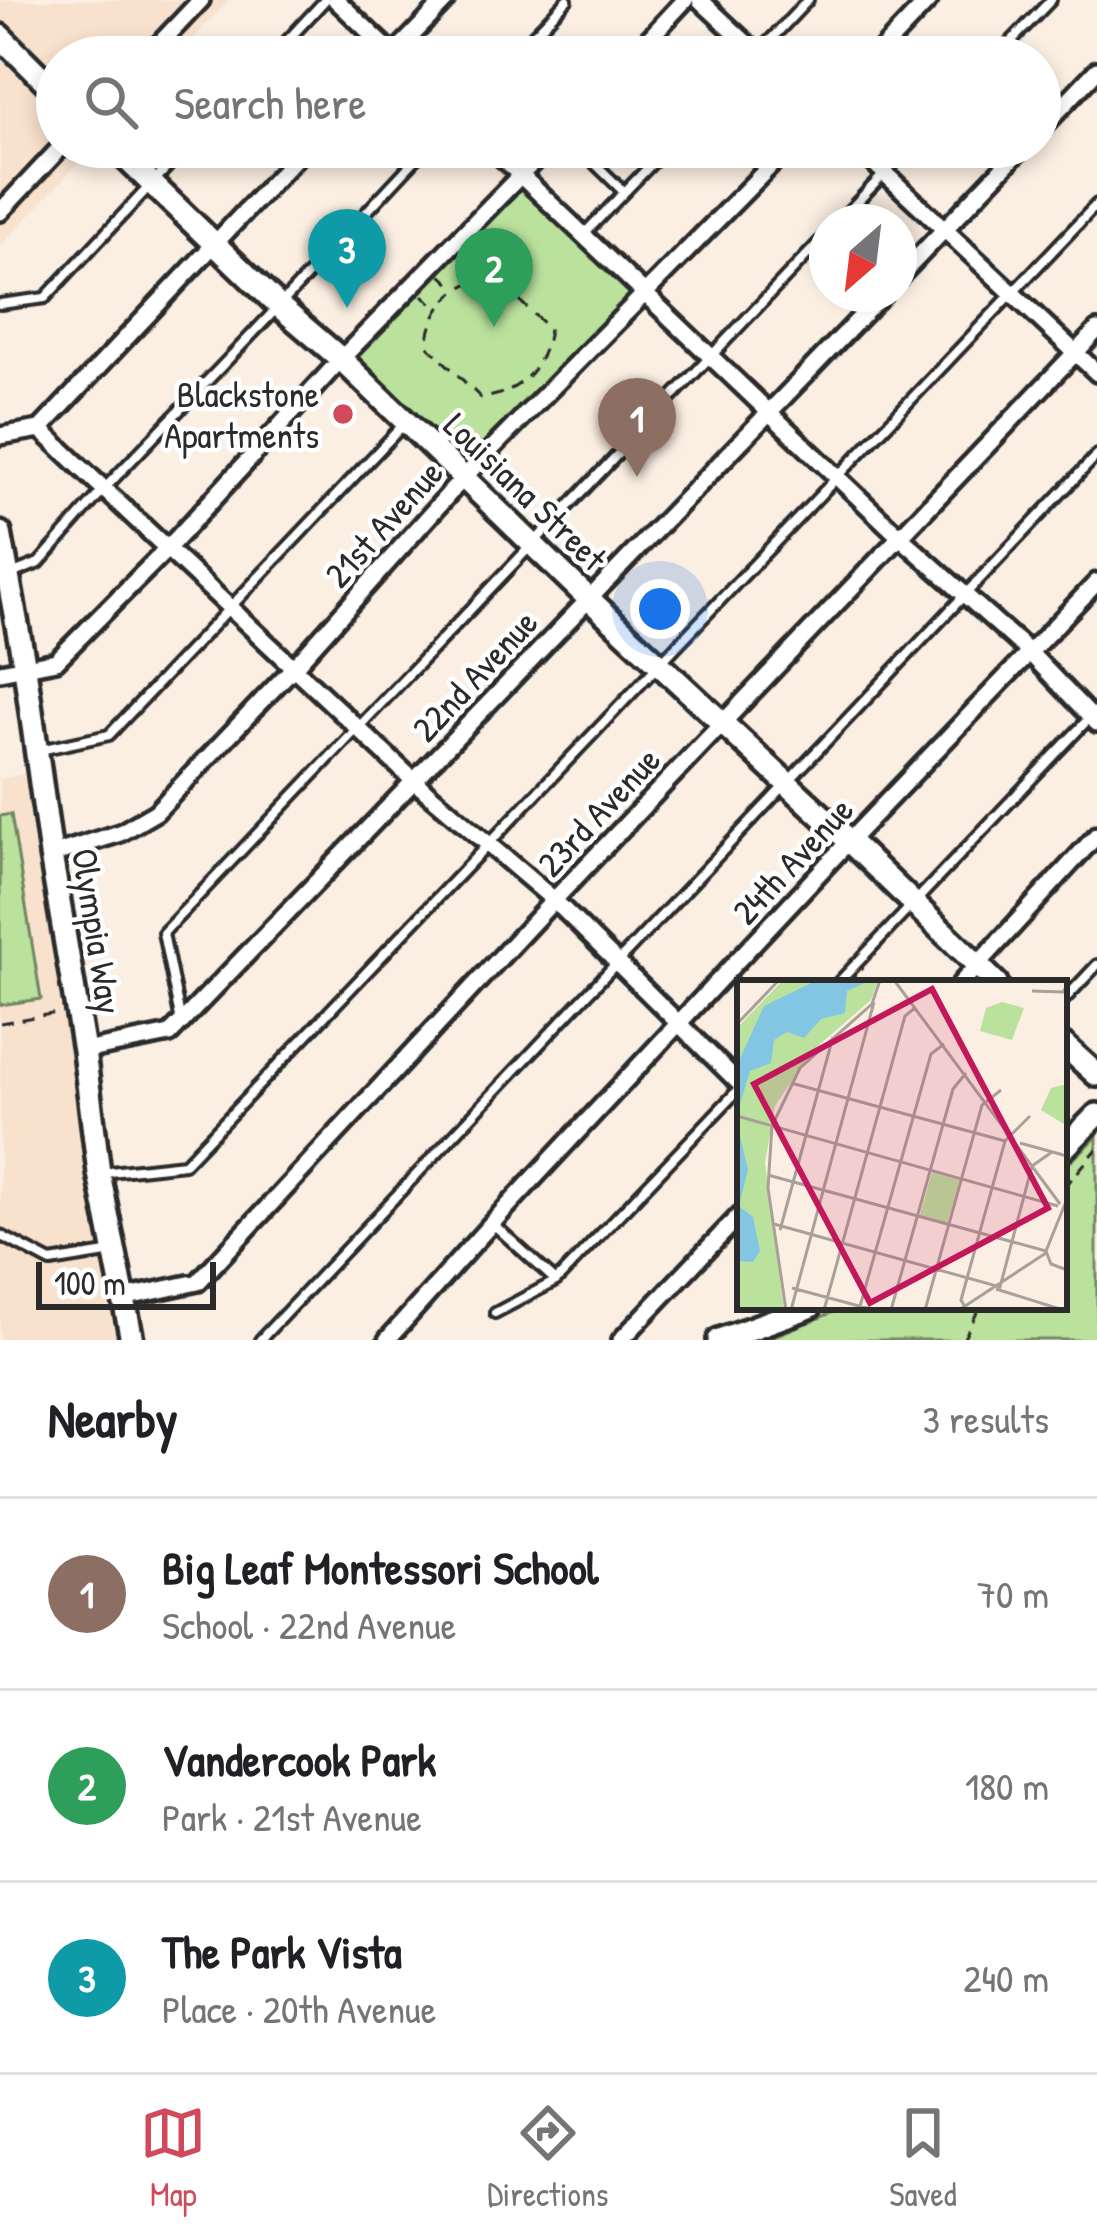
<!DOCTYPE html>
<html lang="en">
<head>
<meta charset="utf-8">
<style>
	body { margin:0; font-family:"Patrick Hand",sans-serif; background:#f6f6f6; color:#202124 }
	.compass { position:absolute; left:809px; top:204px; width:108px; height:108px; border-radius:50%; background:#fff; box-shadow:0 6px 18px #0003; rotate:208deg }
	.scale { position:absolute; left:36px; bottom:30px; width:180px; box-sizing:border-box; padding-left:12px; border:6px solid #2b2b2b; border-top:0; font-size:33px; line-height:42px; white-space:nowrap; color:#2b2b2b; -webkit-text-stroke:9px #fff; paint-order:stroke }
	.you { position:absolute; left:660px; top:609px; width:42px; height:42px; margin:-30px; border:9px solid #fff; border-radius:50%; background:#1a73e8; box-shadow:0 0 0 18px #1a73e833 }
	.badge { display:grid; place-items:center; width:78px; height:78px; border-radius:50%; background:#d1495b; color:#fff; font-size:39px; font-weight:700 }
	.pin { position:absolute; translate:-50% -99px; filter:drop-shadow(0 3px 6px #0008) }
	.pin::after { content:''; position:absolute; top:63px; width:42px; height:36px; background:inherit; clip-path:polygon(0 0,100% 0,50% 100%) }
	.list { margin:0; padding:0; list-style:none }
	h2 { display:flex; justify-content:space-between; align-items:center; height:156px; margin:0; padding:0 48px; font-size:51px }
	h2 small { font-size:39px; font-weight:400; color:#757577 }
	.list li { display:grid; grid-template-columns:78px 1fr auto; gap:36px; align-items:center; box-sizing:border-box; height:192px; padding:0 48px; border-top:3px solid #e0e0e0 }
	.list b { display:block; font-size:45px; white-space:nowrap }
	.list p { margin:0; font-size:39px; white-space:nowrap; color:#757577 }
	.list em { font-size:39px; font-style:normal; color:#757577 }
	.icon { flex:none; width:66px; height:66px; fill:none; stroke:currentColor; stroke-width:2; stroke-linecap:round; stroke-linejoin:round }
	.map { position:relative; flex:none; width:1097px; height:1340px; overflow:hidden }
	.search { position:absolute; background:#fff; box-shadow:0 6px 18px #0003; left:36px; right:36px; top:36px; height:132px; display:flex; align-items:center; gap:30px; box-sizing:border-box; padding:0 42px; border-radius:66px; color:#757577; font-size:45px }
	.sheet { height:732px; background:#fff }
	nav { display:flex; justify-content:space-around; align-items:center; box-sizing:border-box; height:168px; border-top:3px solid #e0e0e0; background:#fff; font-size:33px; color:#757577 }
	nav a { display:grid; justify-items:center; gap:6px }
	nav .on { color:#d1495b }
	.map>svg:first-child { display:block }
</style>
</head>
<body>
<div class="map">
<svg width="1097" height="1340" viewBox="0 0 1097 1340">
	<rect width="100%" height="100%" fill="#fbeee2"/>
	<filter id="ink" filterUnits="userSpaceOnUse"><feTurbulence type="fractalNoise" baseFrequency=".00833" numOctaves="2"/><feDisplacementMap in="SourceGraphic" scale="24" xChannelSelector="R" yChannelSelector="G"/><feConvolveMatrix kernelMatrix="1 2 1 2 8 2 1 2 1" color-interpolation-filters="sRGB"/></filter>
	<g filter="url(#ink)">
		<path fill="#f8e2ce" d="M 0,0 L 229,0 L 176,57 L 57,57 L 57,147 L 93,147 L 0,247 Z
			M 24,774 L 119,1340 L 0,1340 L 0,779 Z"/>
		<path fill="#bae29d" stroke="#728664" stroke-width="3" d="M 524,187 L 633,294 L 465,466 L 355,360 Z
			M 11,814 L 41,999 L 0,1005 L 0,816 Z
			M 1097,1137 L 1097,1340 L 764,1340 L 846,1307 L 1064,1307 L 1064,1168 Z"/>
		<g fill="none" stroke-linecap="round" stroke-linejoin="round">
			<defs>
				<path id="lane" d="M 756,55 L 808,0
					M 272,57 L 325,0
					M 512,57 L 567,0
					M 996,57 L 1051,0
					M 578,147 L 624,192
					M 838,222 L 910,147
					M 582,236 L 668,147
					M 0,304 L 45,298 L 186,147
					M 11,574 L 39,563 L 104,489 L 279,306 L 427,147
					M 40,750 L 109,735 L 405,423
					M 838,983 L 1097,710
					M 1064,1000 L 1097,965
					M 181,1022 L 163,933 L 827,234
					M 101,1173 L 184,1164 L 1097,204
					M 493,1224 L 556,1281 L 740,1088
					M 0,1235 L 51,1262 L 113,1252
					M 495,1313 L 556,1281
					M 260,1340 L 1097,455"/>
				<path id="street" d="M 336,0 L 396,57
					M 700,0 L 761,57
					M 147,57 L 201,0
					M 391,57 L 446,0
					M 632,57 L 685,0
					M 875,57 L 929,0
					M 1040,130 L 1097,70
					M 491,147 L 900,537 L 1029,652 L 1097,723
					M 857,147 L 1097,373
					M 0,212 L 61,147
					M 899,277 L 1023,147
					M 40,429 L 414,781 L 554,900 L 740,1084
					M 0,436 L 40,429 L 306,147
					M 0,672 L 56,661 L 168,548 L 341,359 L 548,147
					M 51,855 L 120,833 L 156,812 L 294,667 L 464,477 L 789,147
					M 961,983 L 1097,835
					M 84,1051 L 170,1034 L 883,294
					M 123,1298 L 198,1282 L 554,900 L 1097,330
					M 387,1340 L 492,1223 L 849,841 L 1097,582
					M 621,1340 L 740,1215"/>
				<path id="secondary" d="M 0,36 L 57,93
					M 114,147 L 279,306 L 341,359 L 588,598 L 849,841 L 996,983
					M 0,533 L 25,668 L 51,855 L 84,1051 L 99,1173 L 132,1340
					M 1064,1045 L 1097,1075
					M 1064,1148 L 1097,1115
					M 719,1340 L 810,1307"/>
			</defs>
			<use href="#lane" stroke="#2b2b2b" stroke-width="16"/>
			<use href="#street" stroke="#2b2b2b" stroke-width="24"/>
			<use href="#secondary" stroke="#2b2b2b" stroke-width="30"/>
			<path stroke="#2b2b2b" stroke-width="3" stroke-dasharray="12 9" stroke-linecap="butt" d="M 441,275 L 456,289
				M 485,278 L 497,279 L 549,329 C 544,367 520,394 481,398 L 427,345 C 431,310 451,286 485,278 Z
				M 423,295 L 437,309
				M 0,1023 L 63,1012
				M 1064,1188 L 1097,1149
				M 963,1340 L 980,1307
				M 1096,1340 L 1097,1339"/>
			<use href="#lane" stroke="#fff" stroke-width="8"/>
			<use href="#street" stroke="#fff" stroke-width="15"/>
			<use href="#secondary" stroke="#fff" stroke-width="21"/>
		</g>
	</g>
	<circle fill="#d1495b" stroke="#fff" stroke-width="4.5" cx="343" cy="414" r="12"/>
	<g text-anchor="middle" dominant-baseline="central" stroke-width="9" stroke-linejoin="round" paint-order="stroke">
		<g font-size="36" fill="#2b2b2b" stroke="#fff" text-anchor="end">
			<text x="319" y="393">Blackstone<tspan x="319" dy="41">Apartments</tspan></text>
		</g>
		<g font-size="36" fill="#2b2b2b" stroke="#fff">
			<text transform="translate(526 491) rotate(44)">Louisiana Street</text>
			<text transform="translate(383 523) rotate(-48)">21st Avenue</text>
			<text transform="translate(474 675) rotate(-47)">22nd Avenue</text>
			<text transform="translate(598 811) rotate(-47)">23rd Avenue</text>
			<text transform="translate(792 860) rotate(-47)">24th Avenue</text>
			<text transform="translate(98 931) rotate(81)">Olympia Way</text>
		</g>
	</g>
	<g transform="translate(737 980)">
		<rect width="330" height="330" fill="#fbeee2"/>
		<path d="M 46,0 L 141,0 L 134,20 L 75,71 L 38,126 L 28,183 L 47,330 L 0,330 L 0,48 ZM 265,22 L 287,28 L 275,60 L 243,51 L 249,28 ZM 330,104 L 330,146 L 304,130 L 314,108 ZM 195,192 L 223,200 L 210,243 L 183,235 Z" fill="#bae29d"/>
		<path d="M 80,0 L 134,0 L 110,11 L 108,33 L 84,39 L 67,58 L 50,52 L 37,60 L 34,83 L 13,91 L 0,134 L 0,85 L 27,26 ZM 0,143 L 11,190 L 2,226 L 16,237 L 23,271 L 16,282 L 0,281 Z" fill="#82c6e3"/>
		<path fill="none" stroke="#a8a099" stroke-width="3" d="M 157,0 L 323,224M 295,11 L 326,12 L 330,5M 0,44 L 42,0M 54,103 L 268,161M 0,136 L 321,226M 283,163 L 330,176M 31,195 L 309,271M 330,219 L 309,271 L 314,284 L 330,290M 37,244 L 263,307 L 295,186 L 315,172M 43,250 L 96,57M 55,308 L 137,330M 259,309 L 326,330M 49,330 L 31,208 L 35,146 L 63,88 L 135,24 L 143,0M 54,330 L 137,22M 87,330 L 168,36 L 179,27M 122,330 L 194,74 L 207,64M 154,330 L 216,109 L 229,93M 188,330 L 245,125 L 264,110M 222,330 L 309,273M 230,330 L 224,320 L 268,161 L 293,136"/>
		<path fill="#c2185b" fill-opacity="0.15" stroke="#c2185b" stroke-width="6" d="M 195,9 L 311,228 L 133,323 L 17,104 Z"/>
		<rect width="330" height="330" fill="none" stroke="#2b2b2b" stroke-width="6"/>
	</g>
</svg>
<svg class="compass" viewBox="-18 -18 36 36"><path d="M0-13l5 13h-10z" fill="#e53935"/><path d="M0 13l5-13h-10z" fill="#757577"/></svg>
<div class="scale">100 m</div>
<div class="you"></div>
<div class="pin badge" style="left:637px;top:477px;background:#8d6e63">1</div>
<div class="pin badge" style="left:494px;top:327px;background:#2e9e5b">2</div>
<div class="pin badge" style="left:347px;top:308px;background:#0f9aa8">3</div>
<div class="search"><svg class="icon" aria-label="search" viewBox="0 0 24 24"><circle cx="10" cy="10" r="6"/><path d="M15 15l6 6"/></svg>Search here</div>
</div>
<section class="sheet">
<h2>Nearby<small>3 results</small></h2>
<ul class="list">
<li><span class="badge" style="background:#8d6e63">1</span><div><b>Big Leaf Montessori School</b><p>School · 22nd Avenue</p></div><em>70 m</em></li>
<li><span class="badge" style="background:#2e9e5b">2</span><div><b>Vandercook Park</b><p>Park · 21st Avenue</p></div><em>180 m</em></li>
<li><span class="badge" style="background:#0f9aa8">3</span><div><b>The Park Vista</b><p>Place · 20th Avenue</p></div><em>240 m</em></li>
</ul>
</section>
<nav>
<a class="on"><svg class="icon" aria-label="map" viewBox="0 0 24 24"><path d="M3 6l6-2 6 2 6-2v14l-6 2-6-2-6 2zM9 4v14M15 6v14"/></svg>Map</a>
<a><svg class="icon" aria-label="directions" viewBox="0 0 24 24"><path d="M12 3l9 9-9 9-9-9zM9 14v-3h6M13 9l2 2-2 2"/></svg>Directions</a>
<a><svg class="icon" aria-label="saved" viewBox="0 0 24 24"><path d="M7 4h10v16l-5-4-5 4z"/></svg>Saved</a>
</nav>
</body>
</html>
